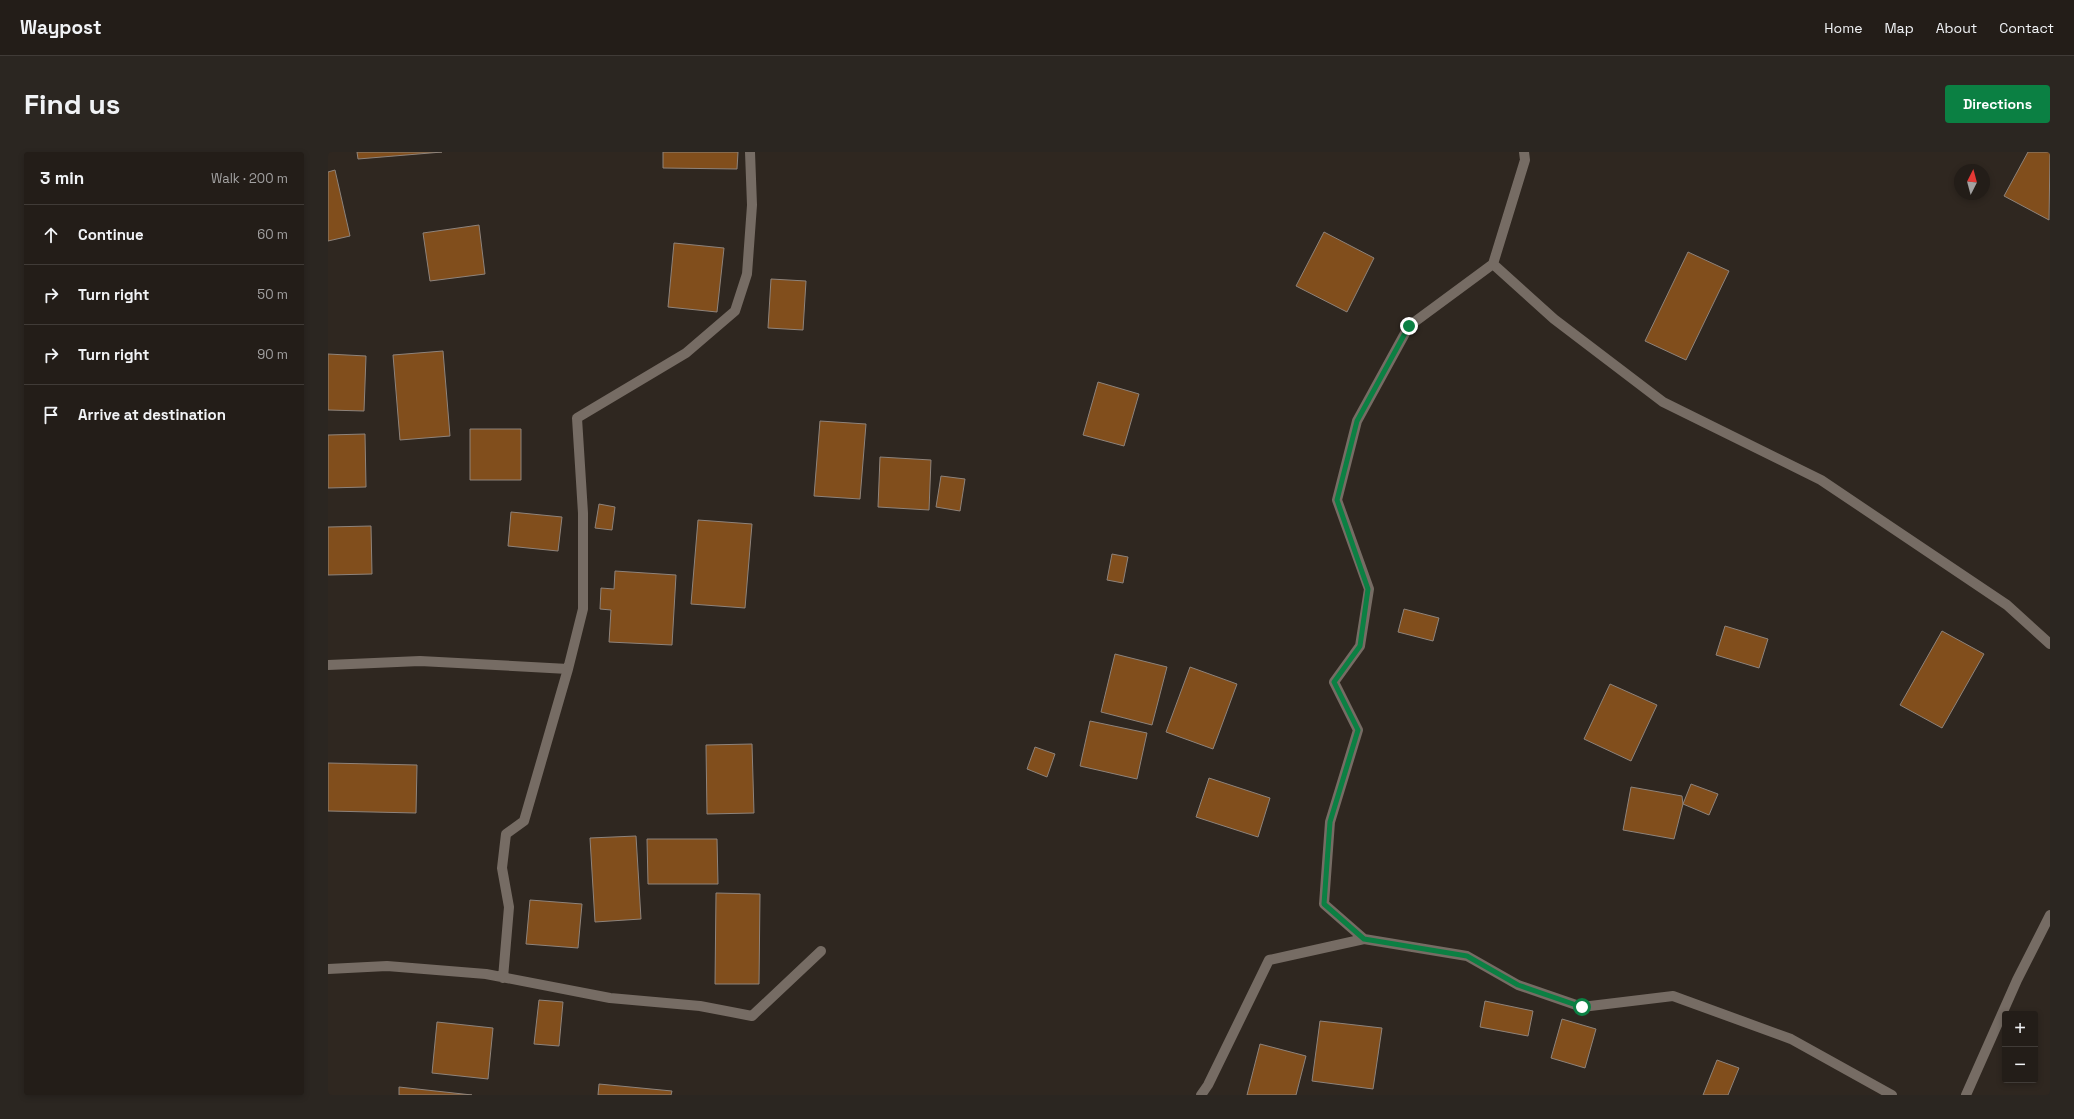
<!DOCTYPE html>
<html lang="en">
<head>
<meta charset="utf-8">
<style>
	body { margin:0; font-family:"Space Grotesk",sans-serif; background:#2b2621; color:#f1f3f6 }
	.controls { position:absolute; right:12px; bottom:12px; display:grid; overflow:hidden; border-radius:4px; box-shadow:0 2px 6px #0003 }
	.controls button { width:36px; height:36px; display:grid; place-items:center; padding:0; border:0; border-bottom:1px solid #403b37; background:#231d18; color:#f1f3f6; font:20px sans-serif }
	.compass { position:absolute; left:1626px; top:12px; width:36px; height:36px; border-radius:50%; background:#231d18; box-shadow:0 2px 6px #0003; rotate:6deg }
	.stop { position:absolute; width:12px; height:12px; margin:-9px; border:3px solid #0b8043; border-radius:50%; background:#fff }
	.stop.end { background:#0b8043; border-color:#fff; box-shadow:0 1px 4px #0008 }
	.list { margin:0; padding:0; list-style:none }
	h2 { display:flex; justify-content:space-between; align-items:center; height:52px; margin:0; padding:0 16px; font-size:17px }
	h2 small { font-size:13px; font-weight:400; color:#a3a2a2 }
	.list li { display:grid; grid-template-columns:26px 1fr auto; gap:12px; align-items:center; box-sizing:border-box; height:60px; padding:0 16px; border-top:1px solid #403b37 }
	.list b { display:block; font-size:15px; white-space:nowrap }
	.list em { font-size:13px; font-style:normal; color:#a3a2a2 }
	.icon { flex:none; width:22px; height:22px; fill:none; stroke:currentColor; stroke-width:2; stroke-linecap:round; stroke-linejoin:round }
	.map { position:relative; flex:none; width:1722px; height:943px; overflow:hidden; border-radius:4px }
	header { display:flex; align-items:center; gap:24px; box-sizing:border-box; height:56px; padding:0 20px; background:#231d18; border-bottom:1px solid #403b37 }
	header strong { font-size:19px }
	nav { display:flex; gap:22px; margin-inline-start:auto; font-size:14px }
	.intro { display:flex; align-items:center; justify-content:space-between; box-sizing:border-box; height:96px; padding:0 24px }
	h1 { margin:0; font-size:28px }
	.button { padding:10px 18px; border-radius:4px; background:#0b8043; color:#fff; font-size:14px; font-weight:700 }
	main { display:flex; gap:24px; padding:0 24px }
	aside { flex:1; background:#231d18; border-radius:4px; box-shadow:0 2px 6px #0003 }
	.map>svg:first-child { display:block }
</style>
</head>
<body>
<header>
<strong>Waypost</strong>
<nav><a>Home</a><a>Map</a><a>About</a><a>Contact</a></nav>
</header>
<div class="intro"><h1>Find us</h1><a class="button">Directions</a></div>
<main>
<aside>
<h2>3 min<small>Walk · 200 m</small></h2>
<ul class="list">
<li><svg class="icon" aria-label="ahead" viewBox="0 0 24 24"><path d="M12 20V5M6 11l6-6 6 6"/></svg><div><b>Continue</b></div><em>60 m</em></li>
<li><svg class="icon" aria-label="right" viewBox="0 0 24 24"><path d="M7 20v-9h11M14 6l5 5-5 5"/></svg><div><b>Turn right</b></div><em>50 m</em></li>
<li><svg class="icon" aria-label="right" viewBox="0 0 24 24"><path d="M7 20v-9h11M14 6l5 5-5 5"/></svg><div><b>Turn right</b></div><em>90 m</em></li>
<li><svg class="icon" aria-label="arrive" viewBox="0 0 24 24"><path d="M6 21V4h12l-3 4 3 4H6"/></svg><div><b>Arrive at destination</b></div></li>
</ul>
</aside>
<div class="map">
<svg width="1722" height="943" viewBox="0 0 1722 943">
	<rect width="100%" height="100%" fill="#2f2720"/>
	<path fill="#814e1c" stroke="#8e837b" d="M 29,0 L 114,0 L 30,7 Z
		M 335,0 L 410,0 L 409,17 L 335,16 Z
		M 1700,0 L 1722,0 L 1721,68 L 1676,44 Z
		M 7,18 L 22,84 L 0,89 L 0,20 Z
		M 151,73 L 157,122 L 102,129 L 95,81 Z
		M 996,80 L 1046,106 L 1019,160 L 968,134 Z
		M 346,91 L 396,96 L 389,160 L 340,155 Z
		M 1360,100 L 1401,119 L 1358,208 L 1317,189 Z
		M 443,127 L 478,129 L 475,178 L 440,176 Z
		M 115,199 L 122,284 L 72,288 L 65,203 Z
		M 0,202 L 38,204 L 36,259 L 0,258 Z
		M 770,230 L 811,242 L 796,294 L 755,283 Z
		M 492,269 L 538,272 L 532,347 L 486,344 Z
		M 142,277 L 193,277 L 193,328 L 142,328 Z
		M 37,282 L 38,335 L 0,336 L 0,283 Z
		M 552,305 L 603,308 L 601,358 L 550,355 Z
		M 613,324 L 637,327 L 632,359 L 608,355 Z
		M 271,352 L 287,355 L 284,378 L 267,376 Z
		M 183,360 L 234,365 L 230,399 L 180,394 Z
		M 370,368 L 424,372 L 417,456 L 363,452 Z
		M 43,374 L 44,422 L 0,423 L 0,375 Z
		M 784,402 L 800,405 L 795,431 L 779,428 Z
		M 287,419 L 348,423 L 344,493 L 281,490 L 283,458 L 272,457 L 273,436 L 286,437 Z
		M 1076,457 L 1111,466 L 1105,489 L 1070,480 Z
		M 1397,474 L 1440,487 L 1431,516 L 1388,503 Z
		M 1614,479 L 1656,502 L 1614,576 L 1572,553 Z
		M 787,502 L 839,515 L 824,573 L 773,560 Z
		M 862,515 L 909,532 L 885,597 L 838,580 Z
		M 1282,532 L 1329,553 L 1303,609 L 1256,587 Z
		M 762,569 L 819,581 L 809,627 L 752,614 Z
		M 424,592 L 426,661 L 379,662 L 378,593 Z
		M 707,595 L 727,602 L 719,625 L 699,617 Z
		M 0,611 L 89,613 L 88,661 L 0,659 Z
		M 881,626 L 942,646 L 930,685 L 868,665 Z
		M 1363,632 L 1390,642 L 1381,663 L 1355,652 Z
		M 1303,635 L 1354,644 L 1355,652 L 1346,687 L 1295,678 Z
		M 308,684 L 313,767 L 267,770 L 262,686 Z
		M 319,687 L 389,687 L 390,732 L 320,732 Z
		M 388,741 L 432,742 L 431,832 L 387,832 Z
		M 202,748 L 254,752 L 250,796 L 198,792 Z
		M 211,848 L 235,850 L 231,894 L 206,892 Z
		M 1157,849 L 1205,859 L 1200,884 L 1152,875 Z
		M 1234,867 L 1268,877 L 1257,916 L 1223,906 Z
		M 992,869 L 1054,876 L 1045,937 L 984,929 Z
		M 109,870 L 165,876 L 160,927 L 104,921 Z
		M 932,892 L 978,904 L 968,943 L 919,943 Z
		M 1389,908 L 1411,916 L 1400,943 L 1375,943 Z
		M 271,932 L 344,939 L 343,943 L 270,943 Z
		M 71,935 L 144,943 L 71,943 Z"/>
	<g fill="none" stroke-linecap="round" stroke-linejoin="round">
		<path stroke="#766c64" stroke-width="10" d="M 1196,0 L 1197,8 L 1165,112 L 1226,167 L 1335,250 L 1493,328 L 1679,453 L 1722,492
			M 1165,112 L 1081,174 L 1029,269 L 1009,348 L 1041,437 L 1032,494 L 1006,530 L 1030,578 L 1002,670 L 996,752 L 1036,787 L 1139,804 L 1190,833 L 1254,855 L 1345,844 L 1463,887 L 1564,943
			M 0,513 L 92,509 L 240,517 L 255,457 L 255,361 L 249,266 L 358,201 L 407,159 L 419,122 L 424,53 L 422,0
			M 0,817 L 59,814 L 158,822 L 282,846 L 372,854 L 424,864 L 493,799
			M 175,826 L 181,755 L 174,716 L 178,682 L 196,669 L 240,517
			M 873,943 L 880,933 L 941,808 L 1036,787
			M 1638,943 L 1689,828 L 1722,763"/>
	</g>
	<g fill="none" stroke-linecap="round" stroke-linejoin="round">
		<path stroke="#0b8043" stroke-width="5" d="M 1081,174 L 1029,269 L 1009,348 L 1040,437 L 1032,494 L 1006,530 L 1030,578 L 1002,670 L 996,752 L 1036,787 L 1139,804 L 1190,833 L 1254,855"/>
	</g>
</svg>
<div class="controls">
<button>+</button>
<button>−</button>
</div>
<svg class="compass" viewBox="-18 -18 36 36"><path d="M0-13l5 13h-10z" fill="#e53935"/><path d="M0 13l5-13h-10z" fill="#a3a2a2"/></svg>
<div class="stop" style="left:1254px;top:855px"></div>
<div class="stop end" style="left:1081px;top:174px"></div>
</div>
</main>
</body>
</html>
